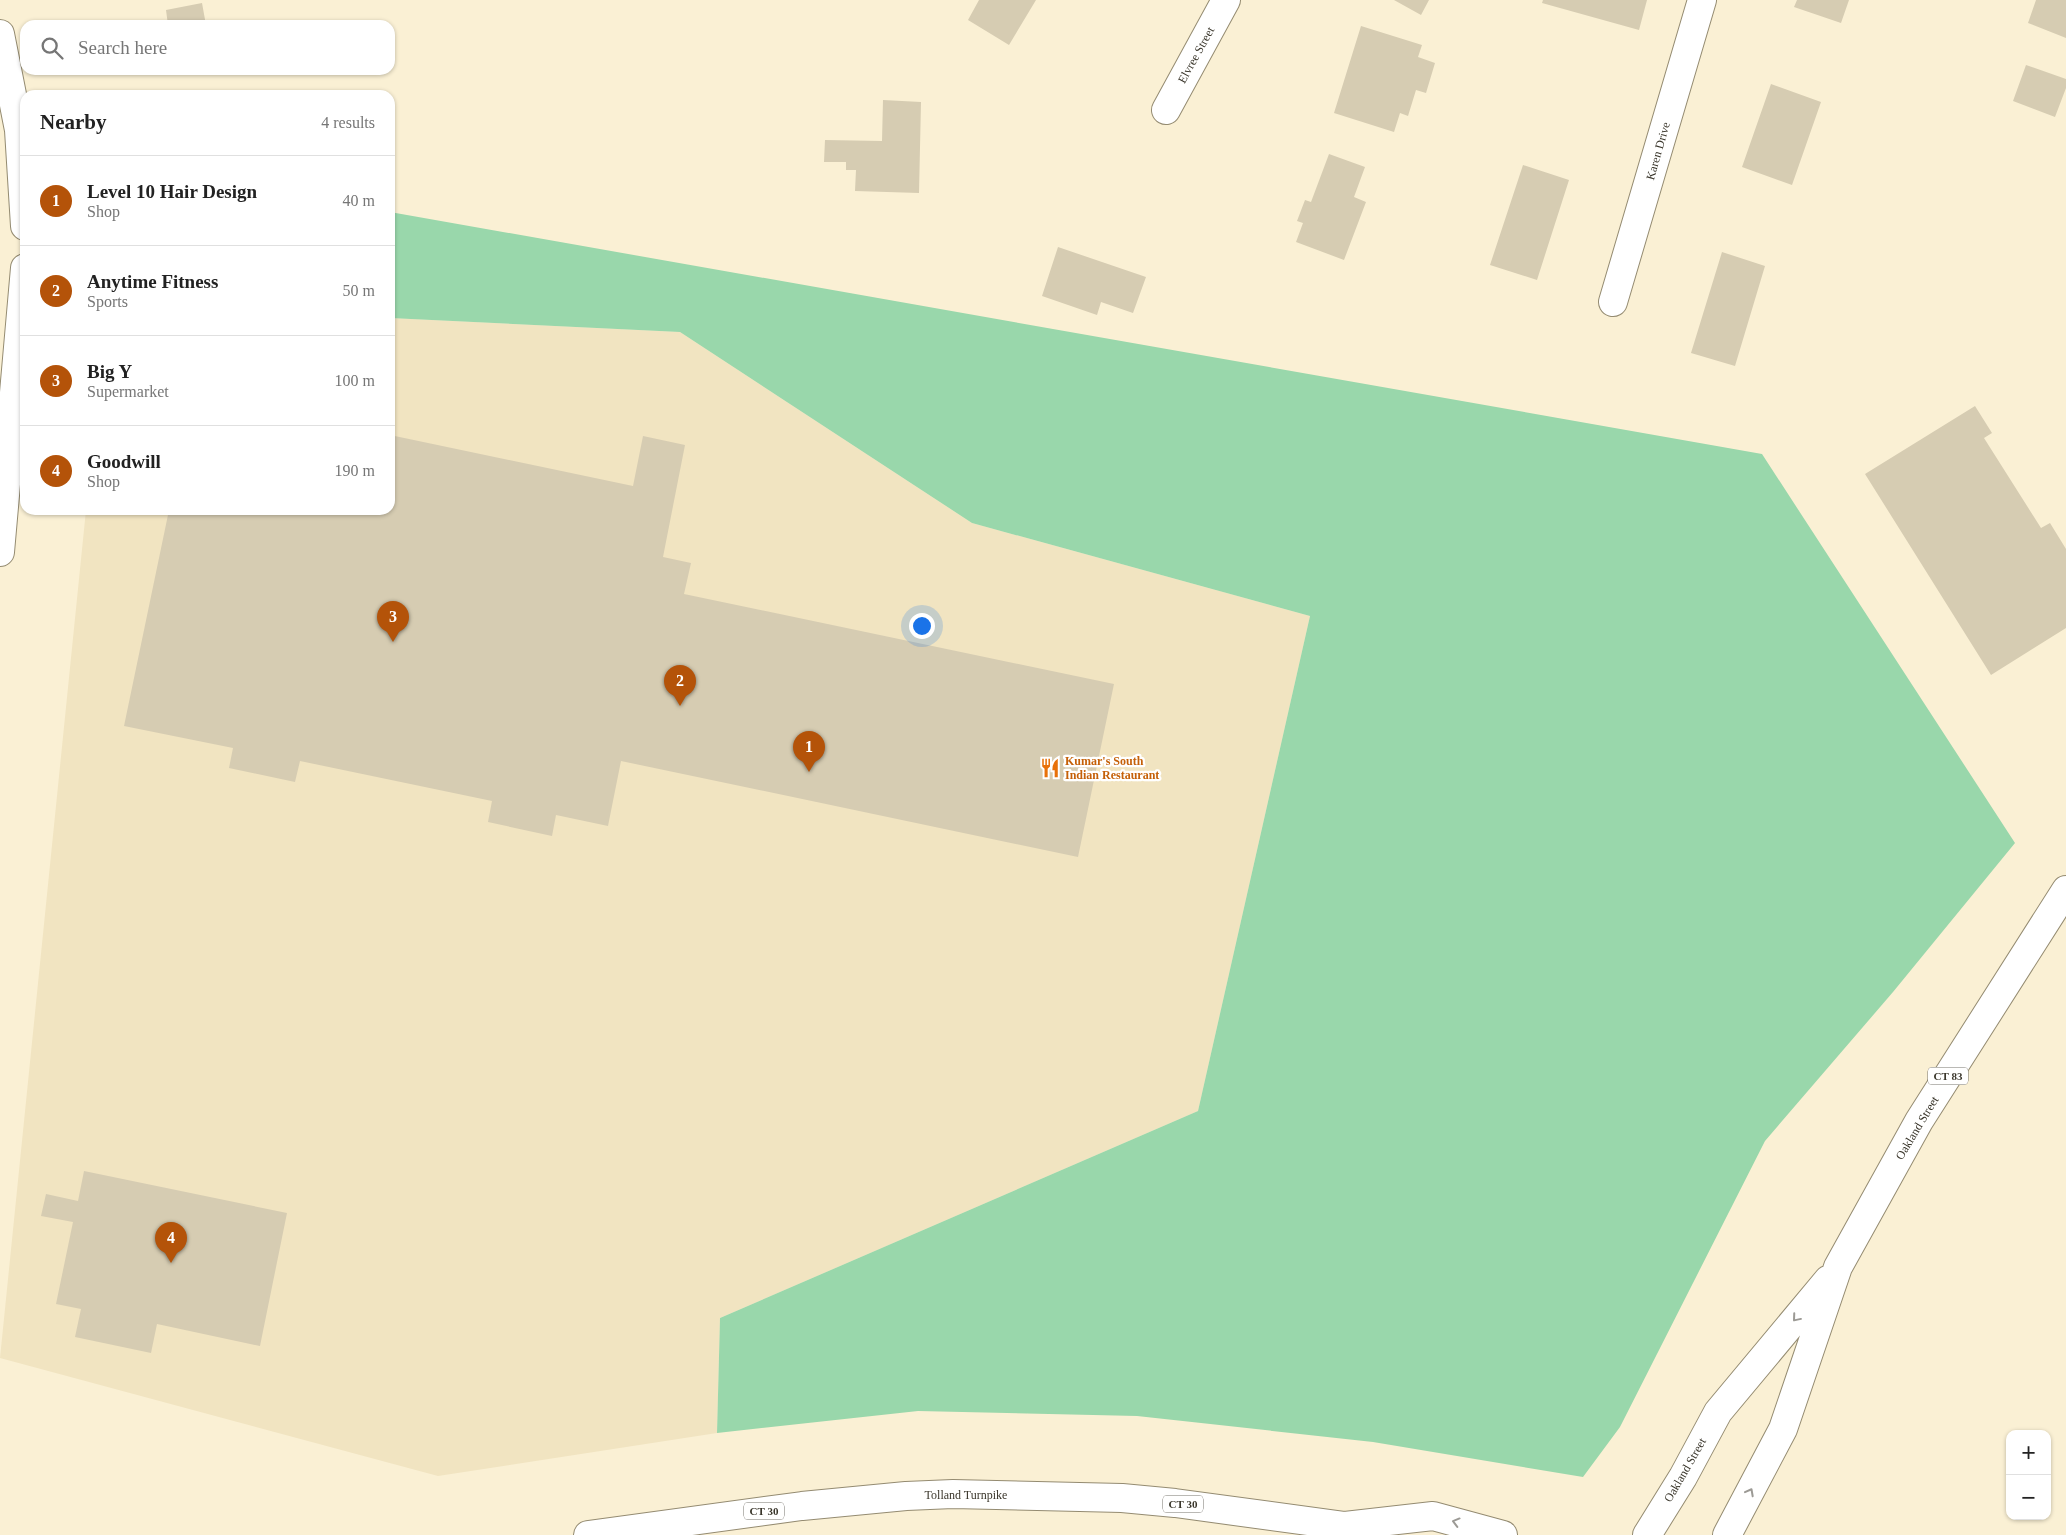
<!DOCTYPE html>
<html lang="en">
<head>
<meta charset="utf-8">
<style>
	body { margin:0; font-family:Georgia,serif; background:#f6f6f6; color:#222 }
	.controls { position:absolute; right:15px; bottom:15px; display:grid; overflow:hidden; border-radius:10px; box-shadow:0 1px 4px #0004 }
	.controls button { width:45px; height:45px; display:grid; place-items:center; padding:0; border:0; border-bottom:1px solid #e0e0e0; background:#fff; color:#222; font:25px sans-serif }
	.you { position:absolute; left:921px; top:625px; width:18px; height:18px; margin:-12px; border:4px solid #fff; border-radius:50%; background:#1a73e8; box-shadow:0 0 0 8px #1a73e833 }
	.badge { display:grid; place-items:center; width:32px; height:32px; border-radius:50%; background:#b45309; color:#fff; font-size:16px; font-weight:700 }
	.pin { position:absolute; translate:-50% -41px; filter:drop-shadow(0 1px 2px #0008) }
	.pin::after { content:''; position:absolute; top:26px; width:18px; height:15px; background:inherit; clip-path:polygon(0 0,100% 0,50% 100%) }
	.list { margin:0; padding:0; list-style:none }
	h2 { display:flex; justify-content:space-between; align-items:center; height:65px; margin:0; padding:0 20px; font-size:21px }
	h2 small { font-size:16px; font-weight:400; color:#767676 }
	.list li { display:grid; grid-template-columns:32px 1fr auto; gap:15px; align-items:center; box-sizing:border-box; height:90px; padding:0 20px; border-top:1px solid #e0e0e0 }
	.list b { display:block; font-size:19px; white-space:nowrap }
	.list p { margin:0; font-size:16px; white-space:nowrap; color:#767676 }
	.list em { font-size:16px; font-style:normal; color:#767676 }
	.icon { flex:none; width:28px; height:28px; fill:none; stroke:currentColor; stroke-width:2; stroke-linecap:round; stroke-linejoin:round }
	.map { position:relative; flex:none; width:2066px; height:1535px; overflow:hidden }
	.search { position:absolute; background:#fff; box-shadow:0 1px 4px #0004; left:20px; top:20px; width:375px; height:55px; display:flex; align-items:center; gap:12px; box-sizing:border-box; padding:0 18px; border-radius:15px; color:#767676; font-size:19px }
	.panel { position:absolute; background:#fff; box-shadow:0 1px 4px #0004; left:20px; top:90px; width:375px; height:425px; border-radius:15px }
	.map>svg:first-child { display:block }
</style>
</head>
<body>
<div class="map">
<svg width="2066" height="1535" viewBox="0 0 2066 1535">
	<rect width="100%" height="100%" fill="#faf0d4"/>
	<path fill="#f1e4c1" d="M 390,318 L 680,332 L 972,523 L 1310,616 L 1198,1111 L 720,1318 L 717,1433 L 438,1476 L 0,1358 L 86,510 L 390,510 Z"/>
	<path fill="#99d7ab" d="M 390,212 L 1762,454 L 2015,843 L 1893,992 L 1765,1141 L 1620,1427 L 1583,1477 L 1373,1442 L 1137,1416 L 918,1411 L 717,1433 L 720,1318 L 1198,1111 L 1310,616 L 972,523 L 680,332 L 390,318 Z"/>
	<path fill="#d6ccb2" d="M 979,0 L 1036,0 L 1009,45 L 968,20 Z
		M 1394,0 L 1429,0 L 1421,15 Z
		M 1543,0 L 1647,0 L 1639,30 L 1542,3 Z
		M 1797,0 L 1849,0 L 1841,23 L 1794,7 Z
		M 2036,0 L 2066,0 L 2066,38 L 2028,23 Z
		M 202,3 L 206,25 L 168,25 L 166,10 Z
		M 1361,26 L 1422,45 L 1418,57 L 1435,63 L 1426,93 L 1416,90 L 1408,116 L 1400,113 L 1394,132 L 1334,113 Z
		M 2026,65 L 2066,79 L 2066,88 L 2055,117 L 2013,101 Z
		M 1771,84 L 1821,102 L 1792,185 L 1742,167 Z
		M 883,100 L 921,102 L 919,193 L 855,191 L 856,170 L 846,170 L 846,162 L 824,162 L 825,140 L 882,141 Z
		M 1329,154 L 1365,167 L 1354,197 L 1366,202 L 1344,260 L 1296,242 L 1303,223 L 1297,221 L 1305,200 L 1311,202 Z
		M 1523,165 L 1569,180 L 1537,280 L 1490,265 Z
		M 1058,247 L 1146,277 L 1133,313 L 1101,302 L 1097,315 L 1042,296 Z
		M 1722,252 L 1765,266 L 1735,366 L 1691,353 Z
		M 1975,406 L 1992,433 L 1984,438 L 2041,528 L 2050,523 L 2066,549 L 2066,628 L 1991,675 L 1865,474 Z
		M 390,435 L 633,486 L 643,436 L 685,445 L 663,557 L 691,563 L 684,594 L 1114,684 L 1078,857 L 621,761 L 608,826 L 556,815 L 552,836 L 488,822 L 492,801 L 300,761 L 295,782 L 229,768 L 233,748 L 124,726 L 169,510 L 390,510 Z
		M 84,1171 L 287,1213 L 260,1346 L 157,1324 L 151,1353 L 75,1337 L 81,1309 L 56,1304 L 73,1222 L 41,1216 L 46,1194 L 78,1201 Z"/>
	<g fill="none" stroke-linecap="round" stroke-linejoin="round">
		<defs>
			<path id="minor" d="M 0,34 L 19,130 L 25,226
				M 1166,110 L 1226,0
				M 1613,302 L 1702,0
				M 0,552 L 25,268"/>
			<path id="major" d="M 588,1535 L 802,1506 L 906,1496 L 953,1494 L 1122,1498 L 1175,1503 L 1345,1526 L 1433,1516 L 1503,1535
				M 1647,1535 L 1683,1477 L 1718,1412 L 1828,1280
				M 1727,1535 L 1783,1429 L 1838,1267 L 1919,1121 L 2066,890"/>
		</defs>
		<use href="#minor" stroke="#948b71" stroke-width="30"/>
		<use href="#major" stroke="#948b71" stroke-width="30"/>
		<use href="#minor" stroke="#fff" stroke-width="28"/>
		<use href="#major" stroke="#fff" stroke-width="28"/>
	</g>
	<defs><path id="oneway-chevron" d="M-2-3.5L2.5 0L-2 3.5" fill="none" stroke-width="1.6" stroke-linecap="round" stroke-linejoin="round" transform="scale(1.25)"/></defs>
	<g stroke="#9c9a95">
		<use href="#oneway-chevron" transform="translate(1796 1318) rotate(130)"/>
		<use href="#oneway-chevron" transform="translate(1750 1492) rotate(-62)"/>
		<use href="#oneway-chevron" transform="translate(1456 1522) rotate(-165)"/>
	</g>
	<defs>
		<symbol id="restaurant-bare" viewBox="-9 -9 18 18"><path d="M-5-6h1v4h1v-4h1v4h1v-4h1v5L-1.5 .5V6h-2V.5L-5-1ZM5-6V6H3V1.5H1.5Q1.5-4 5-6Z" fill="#e8710a" stroke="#fff" stroke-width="2.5" paint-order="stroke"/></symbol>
	</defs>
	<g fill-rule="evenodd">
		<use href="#restaurant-bare" x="1036" y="754" width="28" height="28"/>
	</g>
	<g text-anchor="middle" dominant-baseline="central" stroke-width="4.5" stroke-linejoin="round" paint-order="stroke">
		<g fill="#fff" stroke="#75726b" stroke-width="1">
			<rect x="1928" y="1067.5" width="40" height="17" rx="4"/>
			<rect x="1163" y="1495.5" width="40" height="17" rx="4"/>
			<rect x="744" y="1502.5" width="40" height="17" rx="4"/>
		</g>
		<g font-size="11" font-weight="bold" fill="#3a362b">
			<text x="1948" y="1076">CT 83</text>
			<text x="1183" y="1504">CT 30</text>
			<text x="764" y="1511">CT 30</text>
		</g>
		<g font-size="12" fill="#3a362b" stroke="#fff">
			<text transform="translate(1196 55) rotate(-61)">Elvree Street</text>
			<text transform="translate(1658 151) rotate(-74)">Karen Drive</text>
			<text transform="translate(1917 1128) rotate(-59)">Oakland Street</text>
			<text transform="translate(1685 1470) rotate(-60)">Oakland Street</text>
			<text x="966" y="1495">Tolland Turnpike</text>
		</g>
		<g font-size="12" font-weight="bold" fill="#c56008" stroke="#fff" text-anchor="start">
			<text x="1065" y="761">Kumar's South<tspan x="1065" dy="14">Indian Restaurant</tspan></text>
		</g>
	</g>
</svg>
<div class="controls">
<button>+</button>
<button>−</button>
</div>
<div class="you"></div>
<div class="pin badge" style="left:809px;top:772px">1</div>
<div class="pin badge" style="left:680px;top:706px">2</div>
<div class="pin badge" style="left:393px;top:642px">3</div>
<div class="pin badge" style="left:171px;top:1263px">4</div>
<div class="search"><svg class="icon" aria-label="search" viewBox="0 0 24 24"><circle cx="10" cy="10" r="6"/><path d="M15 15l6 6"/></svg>Search here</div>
<section class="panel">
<h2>Nearby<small>4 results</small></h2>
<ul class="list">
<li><span class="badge">1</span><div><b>Level 10 Hair Design</b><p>Shop</p></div><em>40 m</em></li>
<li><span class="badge">2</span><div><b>Anytime Fitness</b><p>Sports</p></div><em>50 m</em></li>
<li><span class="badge">3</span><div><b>Big Y</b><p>Supermarket</p></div><em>100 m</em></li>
<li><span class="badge">4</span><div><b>Goodwill</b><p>Shop</p></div><em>190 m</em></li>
</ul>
</section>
</div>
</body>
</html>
